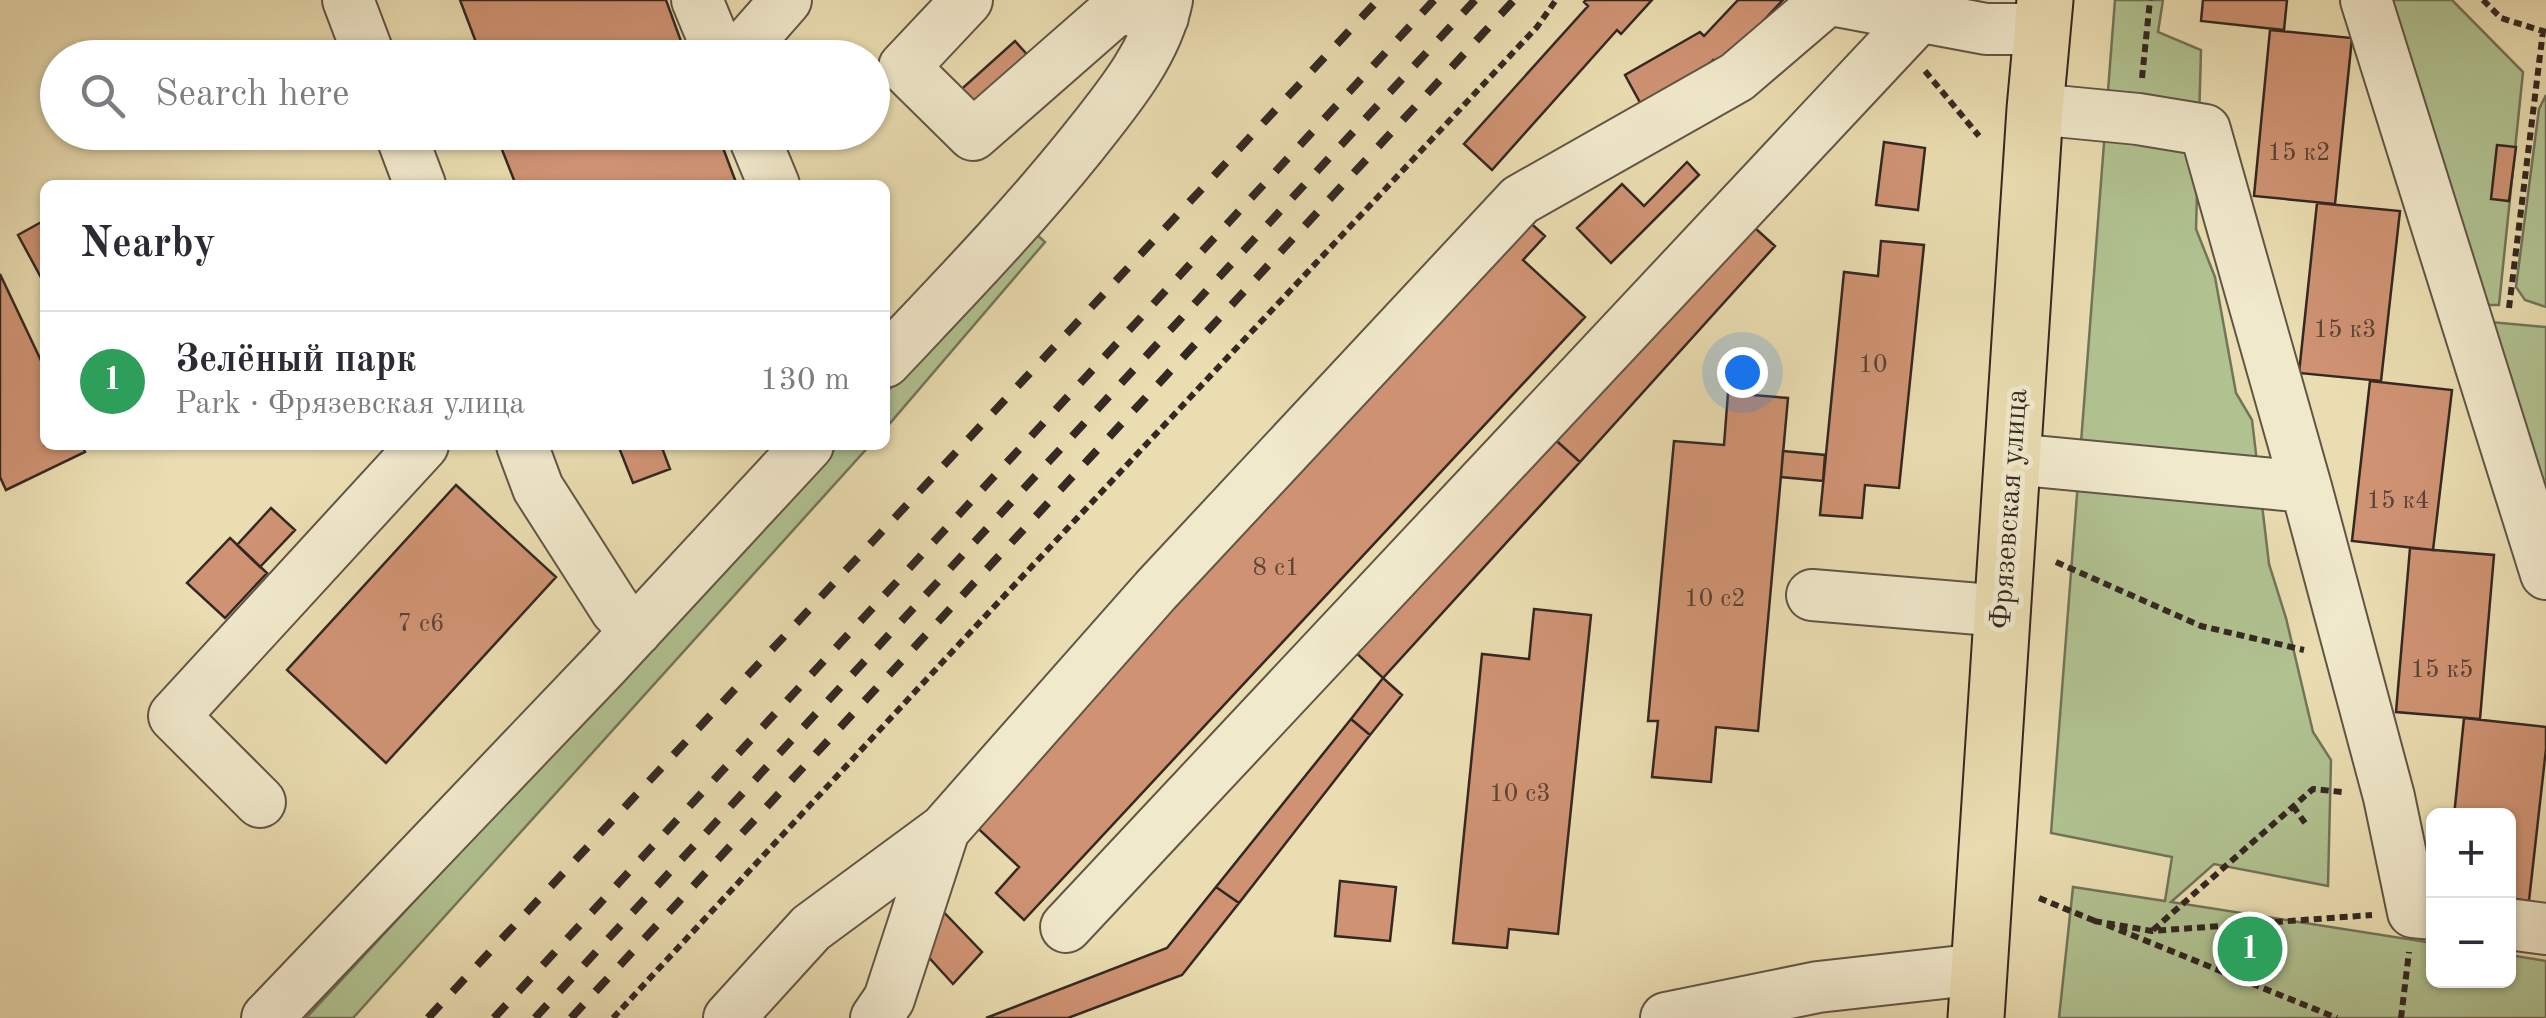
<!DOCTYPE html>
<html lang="en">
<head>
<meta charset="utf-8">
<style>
	body { margin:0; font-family:"Old Standard TT",serif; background:#f7f7f7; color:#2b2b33 }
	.controls { position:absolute; right:30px; bottom:30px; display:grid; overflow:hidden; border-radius:15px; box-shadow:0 2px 8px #0004 }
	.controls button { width:90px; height:90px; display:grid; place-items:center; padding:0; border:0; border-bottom:2px solid #e1e1e2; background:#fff; color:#2b2b33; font:50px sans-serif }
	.you { position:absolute; left:1742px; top:372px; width:35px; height:35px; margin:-25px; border:8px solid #fff; border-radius:50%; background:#1a73e8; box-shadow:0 0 0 15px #1a73e833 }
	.badge { display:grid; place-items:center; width:65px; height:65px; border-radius:50%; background:#1a73e8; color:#fff; font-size:32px; font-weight:700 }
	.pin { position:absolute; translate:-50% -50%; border:5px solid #fff; box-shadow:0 2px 10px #0006 }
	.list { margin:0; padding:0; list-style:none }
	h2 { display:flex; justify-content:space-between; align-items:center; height:130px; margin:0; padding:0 40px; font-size:42px }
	h2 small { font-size:32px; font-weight:400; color:#7c7c81 }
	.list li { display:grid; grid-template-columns:65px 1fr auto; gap:30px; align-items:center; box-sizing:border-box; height:140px; padding:0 40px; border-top:2px solid #e1e1e2 }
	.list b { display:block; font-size:38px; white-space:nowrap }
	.list p { margin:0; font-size:32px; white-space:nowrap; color:#7c7c81 }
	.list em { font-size:32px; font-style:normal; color:#7c7c81 }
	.icon { flex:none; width:55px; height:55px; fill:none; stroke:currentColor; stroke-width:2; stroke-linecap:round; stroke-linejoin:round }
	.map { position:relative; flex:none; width:2546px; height:1018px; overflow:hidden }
	.search { position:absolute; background:#fff; box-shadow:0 2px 8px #0004; left:40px; top:40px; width:850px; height:110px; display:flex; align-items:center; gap:25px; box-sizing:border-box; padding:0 35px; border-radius:55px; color:#7c7c81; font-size:38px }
	.panel { position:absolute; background:#fff; box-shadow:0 2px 8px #0004; left:40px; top:180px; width:850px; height:270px; border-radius:15px }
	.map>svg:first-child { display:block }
</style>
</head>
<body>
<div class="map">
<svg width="2546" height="1018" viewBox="0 0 2546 1018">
	<rect width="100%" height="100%" fill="#eaddb1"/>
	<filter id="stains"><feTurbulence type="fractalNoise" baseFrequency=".002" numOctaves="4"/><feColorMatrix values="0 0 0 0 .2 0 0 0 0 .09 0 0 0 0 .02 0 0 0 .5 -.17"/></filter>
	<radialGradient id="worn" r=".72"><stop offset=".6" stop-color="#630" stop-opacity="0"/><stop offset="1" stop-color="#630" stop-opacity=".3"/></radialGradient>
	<path fill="#b1c291" stroke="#72755a" stroke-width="2.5" d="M 2115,0 L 2163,0 L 2158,32 L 2201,50 L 2196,229 L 2215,277 L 2236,393 L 2252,420 L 2269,564 L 2286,618 L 2313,732 L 2331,760 L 2328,886 L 2214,864 L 2171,902 L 2433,943 L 2434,980 L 2508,980 L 2509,955 L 2546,961 L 2546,1018 L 2059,1018 L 2073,887 L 2165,901 L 2172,857 L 2051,833 Z
		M 2384,0 L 2452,0 L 2523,72 L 2499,305 L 2480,305 Z
		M 2546,95 L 2546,307 L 2525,300 L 2516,287 L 2539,109 Z
		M 1035,233 L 1045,242 L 885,429 L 885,394 Z
		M 2479,321 L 2546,327 L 2546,540 Z
		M 838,445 L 870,445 L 353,1018 L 306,1018 Z"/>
	<path fill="#cf9373" stroke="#342823" stroke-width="2.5" d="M 460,0 L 666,0 L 682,44 L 647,58 L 482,58 Z
		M 1586,0 L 1652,0 L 1621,34 L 1617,30 L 1492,170 L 1464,144 L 1588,6 L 1584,2 Z
		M 1738,0 L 1783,0 L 1720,67 L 1713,60 L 1696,78 L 1643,108 L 1625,75 L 1700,32 L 1704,36 Z
		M 2203,0 L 2287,0 L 2284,30 L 2201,21 Z
		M 2270,30 L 2352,38 L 2335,204 L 2254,196 Z
		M 1015,41 L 1039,68 L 980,121 L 956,94 Z
		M 682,44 L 688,58 L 647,58 Z
		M 495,132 L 717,132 L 737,185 L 516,185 Z
		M 1884,142 L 1925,148 L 1918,210 L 1876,205 Z
		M 2497,145 L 2516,147 L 2509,201 L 2491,199 Z
		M 1687,162 L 1699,175 L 1611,263 L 1577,228 L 1622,184 L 1644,206 Z
		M 2317,203 L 2400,211 L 2381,381 L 2299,373 Z
		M 1525,218 L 1545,236 L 1523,260 L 1585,317 L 1024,920 L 996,893 L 1019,867 L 967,818 Z
		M 1745,219 L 1775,246 L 1580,462 L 1550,435 Z
		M 45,220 L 45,285 L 18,235 Z
		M 1881,241 L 1924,245 L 1899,488 L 1865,485 L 1862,518 L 1820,515 L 1844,272 L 1878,276 Z
		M 0,274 L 45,369 L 45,445 L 81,445 L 85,452 L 6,490 L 0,477 Z
		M 2370,381 L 2452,390 L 2433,550 L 2352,541 Z
		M 1728,393 L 1788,398 L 1758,731 L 1716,727 L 1711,782 L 1652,777 L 1658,721 L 1648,721 L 1674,441 L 1724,445 Z
		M 1550,435 L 1580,462 L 1383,678 L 1353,650 Z
		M 618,445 L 661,445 L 670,469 L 633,483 Z
		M 1783,451 L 1825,455 L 1823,481 L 1781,477 Z
		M 456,485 L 556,577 L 386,763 L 287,670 Z
		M 271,508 L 295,530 L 260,567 L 237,545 Z
		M 230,538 L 267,573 L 225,618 L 187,583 Z
		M 2410,548 L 2494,555 L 2480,719 L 2396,712 Z
		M 1534,609 L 1591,615 L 1558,934 L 1509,929 L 1507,948 L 1453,943 L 1482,654 L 1529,659 Z
		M 1383,678 L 1402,695 L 1370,735 L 1351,719 Z
		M 2464,718 L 2546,727 L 2546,749 L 2529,901 L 2508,898 L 2508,816 L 2454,816 Z
		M 1351,719 L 1370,735 L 1239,903 L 1216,887 Z
		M 1340,881 L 1396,887 L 1390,941 L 1335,936 Z
		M 1216,887 L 1239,903 L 1182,975 L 1068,1018 L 986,1018 L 1167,948 Z
		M 935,903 L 982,952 L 953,984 L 923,951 Z"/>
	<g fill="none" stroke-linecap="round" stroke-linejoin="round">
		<defs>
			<path id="minor" d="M 348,0 L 370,58
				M 697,0 L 721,58
				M 967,0 L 904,67 L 973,135 L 1118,8 L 1163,17
				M 1831,0 L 1986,29 L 2041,29
				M 2366,0 L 2546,574
				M 735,58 L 786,0
				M 400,132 L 420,185
				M 752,132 L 774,185
				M 885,362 C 952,291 1020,221 1081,145 C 1115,102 1156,54 1167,0
				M 522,445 L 538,488 L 616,610 L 636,631
				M 2013,459 L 2306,487 L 2205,130 L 2138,119 L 2035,109
				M 2306,487 L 2389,797 L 2413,912 L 2434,914
				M 1812,595 L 2003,611
				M 260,802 L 174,716 L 423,445
				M 2508,924 L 2546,929
				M 1066,927 L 1919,17
				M 267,1018 L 604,665 L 808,445
				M 729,1018 L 811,928 L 944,830
				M 876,1018 L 889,999 L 944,830 L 1156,590 L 1520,200 L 1737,77 L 1827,0
				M 1666,1018 L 1818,987 L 1980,969"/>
			<path id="major" d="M 1976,1018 L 2035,109 L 2045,0"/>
		</defs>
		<use href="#minor" stroke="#625546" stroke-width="54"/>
		<use href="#major" stroke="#342823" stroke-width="59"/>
		<path stroke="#342823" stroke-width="6" stroke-dasharray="8 5" stroke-linecap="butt" d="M 2483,0 L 2501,18 L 2546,32
			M 1925,71 L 1979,136
			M 2142,78 L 2150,0
			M 2509,308 L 2543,31
			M 2056,562 L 2201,626 L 2304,650
			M 2293,806 L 2305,823
			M 2039,898 L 2095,921
			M 2094,921 L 2152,931 L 2372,915
			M 2107,925 L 2337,1018
			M 2153,930 L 2313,789 L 2342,792
			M 613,1018 L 962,641 L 1537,27 L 1556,0
			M 2401,1018 L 2409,952"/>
		<use href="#minor" stroke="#f1e9cc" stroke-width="50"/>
		<use href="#major" stroke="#eaddb1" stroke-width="55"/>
		<path stroke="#342823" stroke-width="8" stroke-dasharray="18 18" stroke-linecap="butt" d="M 428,1018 L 1378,0
			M 494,1018 L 1434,0
			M 535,1018 L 1475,0
			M 571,1018 L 1514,0"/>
	</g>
	<g text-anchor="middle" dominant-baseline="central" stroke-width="10" stroke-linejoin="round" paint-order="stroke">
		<g font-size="25" fill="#5b4337">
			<text x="2299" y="153">15 к2</text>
			<text x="2345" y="330">15 к3</text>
			<text x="1873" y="365">10</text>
			<text x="2398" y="501">15 к4</text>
			<text x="1276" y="568">8 c1</text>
			<text x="1715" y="599">10 с2</text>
			<text x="421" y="624">7 с6</text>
			<text x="2442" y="670">15 к5</text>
			<text x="1520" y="794">10 с3</text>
		</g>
		<g font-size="30" fill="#342823" stroke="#f1e9cc">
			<text transform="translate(2010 509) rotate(-86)">Фрязевская улица</text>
		</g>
	</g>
	<rect width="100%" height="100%" filter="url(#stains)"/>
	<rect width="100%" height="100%" fill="url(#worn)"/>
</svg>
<div class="controls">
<button>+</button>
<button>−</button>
</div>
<div class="you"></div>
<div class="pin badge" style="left:2250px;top:949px;background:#2e9e5b">1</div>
<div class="search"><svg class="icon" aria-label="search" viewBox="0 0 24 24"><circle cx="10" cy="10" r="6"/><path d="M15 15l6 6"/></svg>Search here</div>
<section class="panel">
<h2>Nearby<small></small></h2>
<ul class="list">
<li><span class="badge" style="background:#2e9e5b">1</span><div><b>Зелёный парк</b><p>Park · Фрязевская улица</p></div><em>130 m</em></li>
</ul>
</section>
</div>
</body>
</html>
